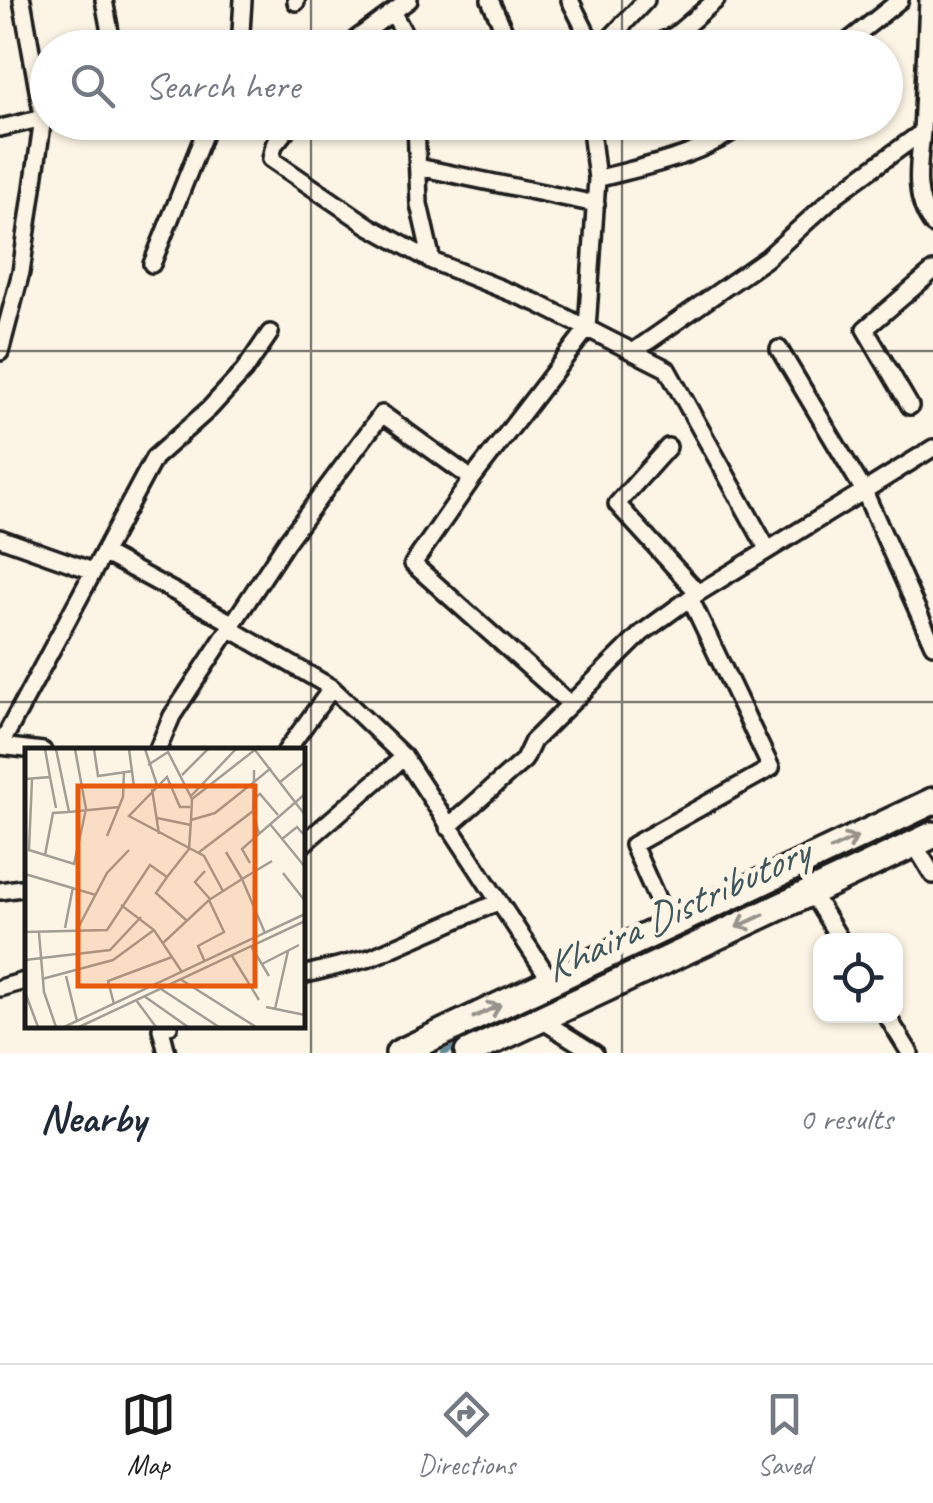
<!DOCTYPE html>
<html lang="en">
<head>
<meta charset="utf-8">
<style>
	body { margin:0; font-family:Caveat,sans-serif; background:#f6f6f7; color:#1f2937 }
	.controls { position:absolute; right:30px; bottom:30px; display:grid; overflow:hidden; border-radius:20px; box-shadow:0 2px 8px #0004 }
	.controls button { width:90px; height:90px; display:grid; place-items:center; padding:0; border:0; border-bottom:2px solid #e0e1e3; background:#fff; color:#1f2937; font:50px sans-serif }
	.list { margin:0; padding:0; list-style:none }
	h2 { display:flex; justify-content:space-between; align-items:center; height:130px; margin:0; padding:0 40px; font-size:42px }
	h2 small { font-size:32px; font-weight:400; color:#747a83 }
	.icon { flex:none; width:55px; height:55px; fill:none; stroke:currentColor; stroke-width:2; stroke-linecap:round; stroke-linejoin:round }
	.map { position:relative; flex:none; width:933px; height:1053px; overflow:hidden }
	.search { position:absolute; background:#fff; box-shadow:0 2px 8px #0004; left:30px; right:30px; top:30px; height:110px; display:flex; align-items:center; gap:25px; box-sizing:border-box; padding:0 35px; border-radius:55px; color:#747a83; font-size:38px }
	.sheet { height:310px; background:#fff }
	nav { display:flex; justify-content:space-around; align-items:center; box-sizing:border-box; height:140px; border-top:2px solid #e0e1e3; background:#fff; font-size:28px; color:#747a83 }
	nav a { display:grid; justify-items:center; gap:5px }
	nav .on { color:#1c1c1c }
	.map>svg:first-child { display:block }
</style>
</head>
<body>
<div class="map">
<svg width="933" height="1053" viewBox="0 0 933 1053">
	<rect width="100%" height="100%" fill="#fcf5e5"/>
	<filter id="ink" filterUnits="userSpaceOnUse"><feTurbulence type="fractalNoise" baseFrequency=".01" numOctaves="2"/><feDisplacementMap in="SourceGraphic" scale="20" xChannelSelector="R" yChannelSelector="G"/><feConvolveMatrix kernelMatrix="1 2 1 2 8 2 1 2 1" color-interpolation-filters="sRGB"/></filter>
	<g filter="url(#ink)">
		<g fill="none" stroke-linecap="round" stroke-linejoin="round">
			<path stroke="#638f9d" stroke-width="6" d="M 444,1053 L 462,1044"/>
			<defs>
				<path id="street" d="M 104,0 L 113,48
					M 490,0 L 512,48
					M 570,0 L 594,48
					M 296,2 L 296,0
					M 393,13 L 412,48
					M 240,48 L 243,0
					M 353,48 L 356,39 L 409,0
					M 601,48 L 646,0
					M 647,48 L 675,35 L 716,0
					M 840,48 L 900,0
					M 293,122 L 274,145 L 271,159 L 369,226 L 432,261 L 537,303 L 667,369 L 768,550
					M 416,122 L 419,204 L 432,261
					M 590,122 L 597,179
					M 0,128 L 48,117
					M 922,132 C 919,164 912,198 933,225
					M 418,167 L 596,204
					M 152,264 L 209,122
					M 779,349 L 864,491 L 933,448
					M 0,352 L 21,272 L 43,118 L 22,0
					M 633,352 L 767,258 L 836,195 L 922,132 L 928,0
					M 910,406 L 865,329 L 933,271
					M 668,447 L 617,504 L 698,593
					M 472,479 L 413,564 L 570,704
					M 0,538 L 93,571
					M 103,553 L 232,623
					M 690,598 L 864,491 L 933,645
					M 229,628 L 332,688 L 404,757 L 551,981
					M 0,746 L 154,458 L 209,409 L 244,371 L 270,333
					M 0,746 L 43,751
					M 157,751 L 172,716 L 287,541 L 382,414 L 472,479 L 587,329 L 597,179 C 649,165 703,156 746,122
					M 286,751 L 332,688
					M 448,827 L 524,760 L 533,741 L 642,633 L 690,598 L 771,768 L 633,845 L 669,926
					M 914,844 L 933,875
					M 302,845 L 404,757
					M 0,891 L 28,887
					M 811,892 L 841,941
					M 302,975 L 370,958 L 498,902
					M 0,988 L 28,980
					M 887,1016 L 910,1053
					M 540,1019 L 594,1053
					M 167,1053 L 161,1029 L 169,1026"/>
				<path id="primary" d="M 399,1053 L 933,801
					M 468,1053 L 933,835"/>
			</defs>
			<use href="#street" stroke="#1c1c1c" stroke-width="22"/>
			<use href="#primary" stroke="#1c1c1c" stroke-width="32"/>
			<use href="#street" stroke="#fcf5e5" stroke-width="15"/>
			<use href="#primary" stroke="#fcf5e5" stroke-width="25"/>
		</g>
		<defs><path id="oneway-shaft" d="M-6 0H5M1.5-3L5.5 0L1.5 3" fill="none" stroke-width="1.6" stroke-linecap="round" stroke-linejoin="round" transform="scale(2.5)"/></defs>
		<g stroke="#97938b">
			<use href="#oneway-shaft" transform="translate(844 843) rotate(-25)"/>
			<use href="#oneway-shaft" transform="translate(750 921) rotate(155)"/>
			<use href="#oneway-shaft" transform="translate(487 1011) rotate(-25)"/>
		</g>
	</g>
	<path fill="none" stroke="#1c1c1c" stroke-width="2.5" stroke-opacity="0.55" d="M 311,0 L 311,48M 622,0 L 622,48M 311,122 L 311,1053M 622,122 L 622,1053M 0,351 L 933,351M 0,702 L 933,702"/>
	<g text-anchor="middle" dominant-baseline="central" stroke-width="10" stroke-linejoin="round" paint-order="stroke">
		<g font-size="42" font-style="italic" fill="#3f565c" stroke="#fcf5e5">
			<text transform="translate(676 910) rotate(-25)">Khaira Distributory</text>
		</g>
	</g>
	<g transform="translate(25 748)">
		<rect width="280" height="280" fill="#fcf5e5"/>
		<path fill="none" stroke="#a29e95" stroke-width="2.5" d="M 31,1 L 44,64 L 94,59M 69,1 L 73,28 L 108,23M 104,1 L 109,39M 120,1 L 132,37M 230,2 L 280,67M 123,17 L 143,4 L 167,51 L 166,72M 157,27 L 183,1M 25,29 L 31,60M 0,31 L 25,29 L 20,1M 7,31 L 4,102 L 49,116 L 61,61 L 50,1M 255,34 L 280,14M 127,41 L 134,86M 166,48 L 211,1M 167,51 L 231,1M 228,51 L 235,46 L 253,67M 165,59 L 155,59 L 142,29 L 104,68 L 179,108 L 198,143M 228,63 L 234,86 L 280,46M 132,70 L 166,77M 245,76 L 280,119M 82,88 L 98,49 L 99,24M 257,91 L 272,79 L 280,88M 201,104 L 217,131 L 247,113M 173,105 L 228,63 L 229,34 L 246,20M 20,107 L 28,65 L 43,64M 225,115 L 217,101 L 234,86M 180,123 L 170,134 L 185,151M 258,125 L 280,153M 0,126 L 71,147M 142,129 L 131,145 L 161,172M 184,152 L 217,131 L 240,185M 96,157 L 129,182 L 157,224M 40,180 L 48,139M 53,180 L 82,125 L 104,102M 0,184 L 82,182 L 125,117 L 142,129 L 164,101 L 166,72 L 190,65 L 229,34 L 229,22M 14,185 L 19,244 L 31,279M 138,195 L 184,152 L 199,184 L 173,198 L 180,214M 226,198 L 244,228M 207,208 L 234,252M 0,212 L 85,202 L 116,169M 237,216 L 274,197M 41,228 L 52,273M 17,231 L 88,212 L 129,182M 155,231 L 231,279M 136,241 L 194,279M 0,244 L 13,279M 119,248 L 163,279M 111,252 L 131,279M 89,256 L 83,233 L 147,209M 241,259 L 280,267M 250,261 L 263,203M 39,279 L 280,166M 54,279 L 280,173"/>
		<path fill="#e8590c" fill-opacity="0.15" stroke="#e8590c" stroke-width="5" d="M 53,38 L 230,38 L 230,238 L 53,238 Z"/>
		<rect width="280" height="280" fill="none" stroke="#1c1c1c" stroke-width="5"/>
	</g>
</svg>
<div class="controls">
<button><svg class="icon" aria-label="locate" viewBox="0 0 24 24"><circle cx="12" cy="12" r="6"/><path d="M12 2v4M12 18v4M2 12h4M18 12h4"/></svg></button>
</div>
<div class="search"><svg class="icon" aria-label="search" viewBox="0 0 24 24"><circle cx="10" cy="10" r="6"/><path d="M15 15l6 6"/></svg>Search here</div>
</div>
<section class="sheet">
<h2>Nearby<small>0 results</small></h2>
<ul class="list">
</ul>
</section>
<nav>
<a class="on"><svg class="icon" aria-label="map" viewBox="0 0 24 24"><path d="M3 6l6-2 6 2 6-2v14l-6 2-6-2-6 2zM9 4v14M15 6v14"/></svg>Map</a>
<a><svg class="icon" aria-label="directions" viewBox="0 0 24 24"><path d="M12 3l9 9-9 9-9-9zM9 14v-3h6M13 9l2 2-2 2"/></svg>Directions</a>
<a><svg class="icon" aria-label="saved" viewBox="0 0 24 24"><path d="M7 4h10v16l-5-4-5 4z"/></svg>Saved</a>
</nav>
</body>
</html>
